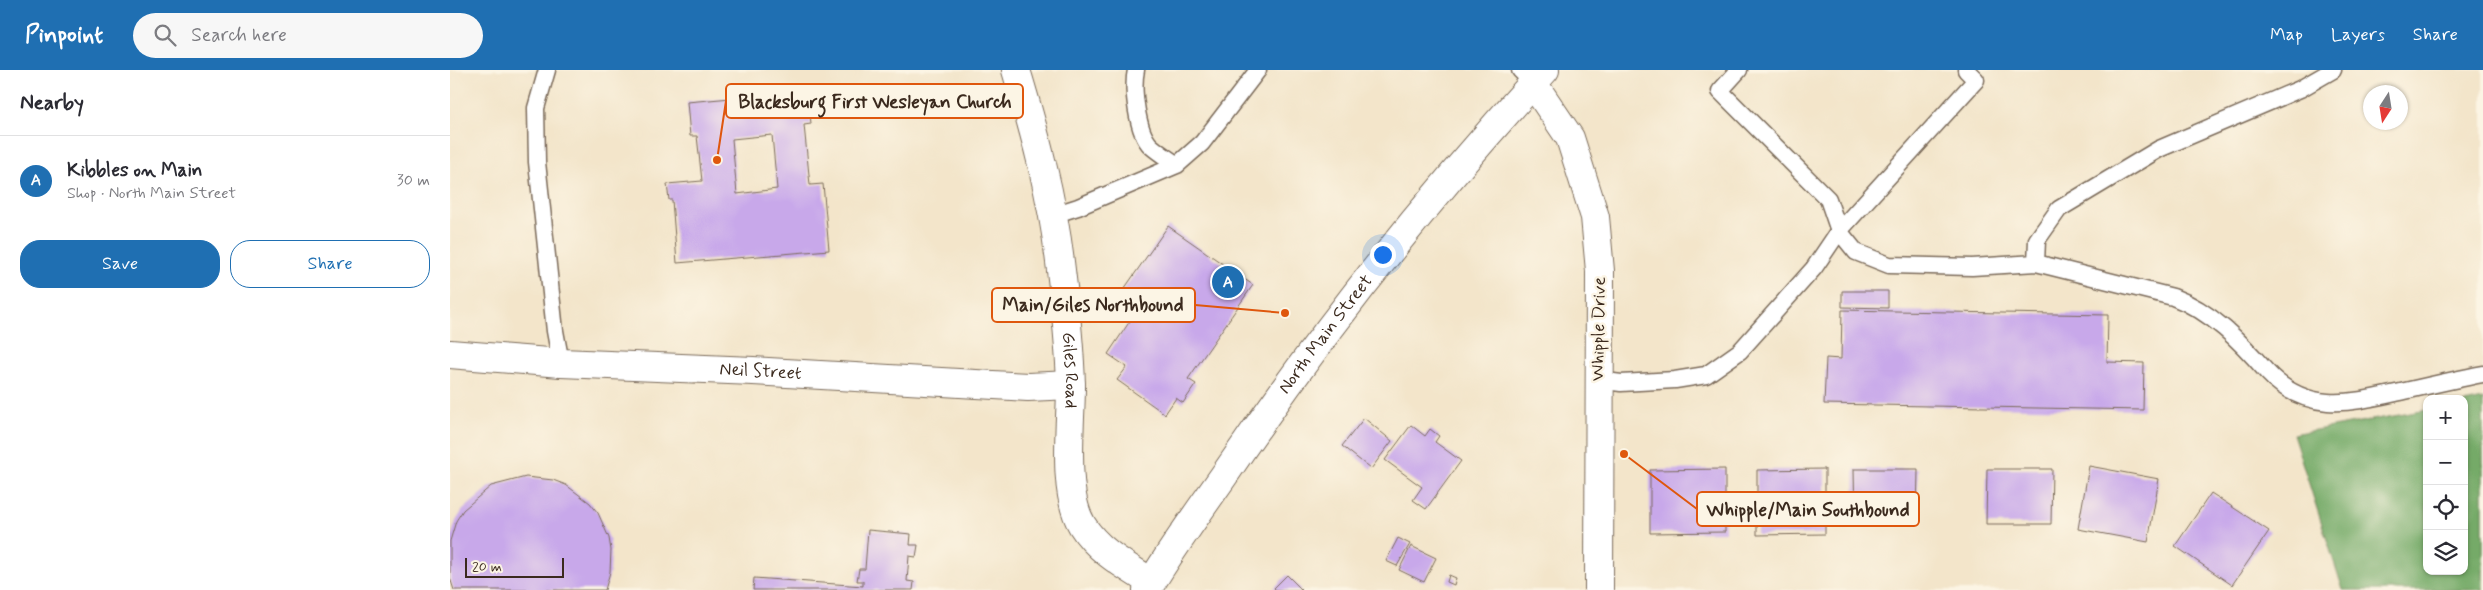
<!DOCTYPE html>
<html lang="en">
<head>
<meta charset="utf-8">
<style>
	body { margin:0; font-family:Mynerve,sans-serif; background:#f7f7f7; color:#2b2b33 }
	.controls { position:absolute; right:15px; bottom:15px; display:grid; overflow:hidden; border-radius:10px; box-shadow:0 1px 4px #0004 }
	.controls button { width:45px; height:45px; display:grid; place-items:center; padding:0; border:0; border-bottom:1px solid #e1e1e2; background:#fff; color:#2b2b33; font:25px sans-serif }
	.compass { position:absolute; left:1913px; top:15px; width:45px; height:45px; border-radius:50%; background:#fff; box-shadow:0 1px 4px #0004; rotate:192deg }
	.scale { position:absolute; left:15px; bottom:12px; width:99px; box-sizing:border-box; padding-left:5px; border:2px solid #3b2a1e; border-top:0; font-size:14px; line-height:18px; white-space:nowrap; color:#3b2a1e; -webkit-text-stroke:4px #fcf5e5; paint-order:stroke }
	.you { position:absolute; left:932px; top:184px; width:18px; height:18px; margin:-12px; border:4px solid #fff; border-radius:50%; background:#1a73e8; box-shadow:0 0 0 8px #1a73e833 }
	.badge { display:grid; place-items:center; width:32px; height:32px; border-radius:50%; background:#1f6fb2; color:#fff; font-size:16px; font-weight:700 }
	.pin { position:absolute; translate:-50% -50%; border:2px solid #fff; box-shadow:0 1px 5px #0006 }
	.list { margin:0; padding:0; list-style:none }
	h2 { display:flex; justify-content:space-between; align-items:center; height:65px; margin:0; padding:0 20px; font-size:21px }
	h2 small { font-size:16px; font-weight:400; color:#7c7c81 }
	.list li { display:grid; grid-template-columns:32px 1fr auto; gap:15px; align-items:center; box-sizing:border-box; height:90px; padding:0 20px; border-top:1px solid #e1e1e2 }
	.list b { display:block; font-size:19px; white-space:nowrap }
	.list p { margin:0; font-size:16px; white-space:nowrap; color:#7c7c81 }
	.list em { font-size:16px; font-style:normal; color:#7c7c81 }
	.actions { display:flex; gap:10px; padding:15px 20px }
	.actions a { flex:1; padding:11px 0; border:1px solid #1f6fb2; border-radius:20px; text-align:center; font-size:18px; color:#1f6fb2 }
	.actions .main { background:#1f6fb2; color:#fff }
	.icon { flex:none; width:28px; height:28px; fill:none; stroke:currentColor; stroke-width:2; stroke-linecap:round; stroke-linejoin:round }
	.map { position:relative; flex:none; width:2033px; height:520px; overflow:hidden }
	header { display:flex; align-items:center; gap:30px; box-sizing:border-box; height:70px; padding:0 25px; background:#1f6fb2; color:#fff }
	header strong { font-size:24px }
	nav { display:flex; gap:28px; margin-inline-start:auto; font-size:18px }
	.search { width:350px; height:45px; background:#f7f7f7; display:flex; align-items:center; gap:12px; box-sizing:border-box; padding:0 18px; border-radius:28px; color:#7c7c81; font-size:19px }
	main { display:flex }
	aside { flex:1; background:#fff }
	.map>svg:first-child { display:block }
</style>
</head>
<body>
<header>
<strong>Pinpoint</strong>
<div class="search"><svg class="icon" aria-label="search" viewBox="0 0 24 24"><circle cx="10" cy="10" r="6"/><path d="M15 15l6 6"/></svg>Search here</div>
<nav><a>Map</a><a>Layers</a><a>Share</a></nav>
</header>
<main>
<aside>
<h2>Nearby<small></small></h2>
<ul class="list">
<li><span class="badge">A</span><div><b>Kibbles on Main</b><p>Shop · North Main Street</p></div><em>30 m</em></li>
</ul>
<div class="actions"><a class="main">Save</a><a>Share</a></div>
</aside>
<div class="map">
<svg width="2033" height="520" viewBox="0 0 2033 520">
	<rect width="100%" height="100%" fill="#fcf5e5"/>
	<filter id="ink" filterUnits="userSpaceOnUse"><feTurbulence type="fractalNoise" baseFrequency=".02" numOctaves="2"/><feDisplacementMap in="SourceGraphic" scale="10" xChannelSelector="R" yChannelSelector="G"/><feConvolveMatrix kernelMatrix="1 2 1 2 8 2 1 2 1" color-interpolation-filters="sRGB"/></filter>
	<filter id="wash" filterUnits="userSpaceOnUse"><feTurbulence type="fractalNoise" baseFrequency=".0096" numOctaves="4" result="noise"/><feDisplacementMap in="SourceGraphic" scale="20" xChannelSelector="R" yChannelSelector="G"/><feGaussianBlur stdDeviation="1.12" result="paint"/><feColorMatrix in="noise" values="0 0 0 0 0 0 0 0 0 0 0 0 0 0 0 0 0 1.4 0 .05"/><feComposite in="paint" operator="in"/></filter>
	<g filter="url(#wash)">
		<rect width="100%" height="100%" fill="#f3e5ca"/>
		<path fill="#75aa67" stroke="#586a42" d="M 2033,329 L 2033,520 L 1893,520 L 1843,364 L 1977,340 L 1977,501 L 2014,501 L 2014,333 Z"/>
		<g id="blocks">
			<path fill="#c8a8ea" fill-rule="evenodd" d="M 358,21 L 361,54 L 354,55 L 360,115 L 373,114 L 379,180 L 227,193 L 222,130 L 219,130 L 217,114 L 252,111 L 247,66 L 240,66 L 237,32 ZM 322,65 L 327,119 L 287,124 L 282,69 Z
				M 718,156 L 803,215 L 738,309 L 746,314 L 733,333 L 726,328 L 715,344 L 667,310 L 677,297 L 658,284 L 682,248 L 663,235 Z
				M 1392,221 L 1438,221 L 1438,238 L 1392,237 Z
				M 1392,240 L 1658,245 L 1657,292 L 1694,293 L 1693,340 L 1374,334 L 1376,288 L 1391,289 Z
				M 914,348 L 942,371 L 921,399 L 892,376 Z
				M 961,355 L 975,366 L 980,359 L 989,366 L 985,372 L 1011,391 L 976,439 L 963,430 L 972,417 L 935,390 Z
				M 1639,396 L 1709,409 L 1698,472 L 1628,459 Z
				M 1275,399 L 1275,462 L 1200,463 L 1200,400 Z
				M 1375,399 L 1375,464 L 1307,465 L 1307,400 Z
				M 1404,399 L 1468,399 L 1467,454 L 1405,454 Z
				M 1537,399 L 1602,399 L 1601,454 L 1536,454 Z
				M 76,407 L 103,410 L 116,415 L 140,433 L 148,443 L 159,468 L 161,480 L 160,502 L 155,520 L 4,520 L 0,508 L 0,471 L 6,451 L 13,440 L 41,416 Z
				M 1761,423 L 1819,461 L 1782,515 L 1725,476 Z
				M 418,460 L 461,464 L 460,475 L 468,475 L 466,487 L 459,486 L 457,511 L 464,512 L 463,520 L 303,520 L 304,508 L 413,516 L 413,511 L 407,511 L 409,499 L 415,499 Z
				M 948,468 L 960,474 L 947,496 L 936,491 Z
				M 961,476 L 986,488 L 974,512 L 949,500 Z
				M 837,505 L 852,520 L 826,520 L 824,518 Z
				M 999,505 L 1006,508 L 1004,515 L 997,512 Z"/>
		</g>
	</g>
	<g filter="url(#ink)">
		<use href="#blocks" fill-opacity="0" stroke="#7b6b5a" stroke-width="1"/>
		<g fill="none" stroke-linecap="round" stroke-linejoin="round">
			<defs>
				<path id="service" d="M 97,0 L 86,38 L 87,92 L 105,261 L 111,293
					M 686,0 C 682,18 687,63 701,76 C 709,83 719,89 727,95
					M 1070,0 L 1083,13
					M 1289,0 L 1270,21 L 1378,129 L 1389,161 L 1406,182 L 1439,195 L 1522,197 L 1586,193 L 1723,227 C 1761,241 1791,272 1817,302 C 1858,346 1904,332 1955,321 C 1981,315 2007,309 2033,304
					M 603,145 L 628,137 L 727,95 L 752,73 L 808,0
					M 1586,193 L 1587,170 L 1609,139 L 1709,79 L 1850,19 L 1883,0
					M 1148,310 L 1171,313 L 1225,310 L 1256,305 L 1290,281 L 1364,198 L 1389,161 L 1526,10 L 1516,0"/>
				<g id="minor">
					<path d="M 1083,13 L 1120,68 L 1145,147 L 1150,201 L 1149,520"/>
					<path id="s1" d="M 0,284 L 111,293 L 303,301 L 578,317 L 621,315"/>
				</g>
				<g id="tertiary">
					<path id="s2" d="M 566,0 C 585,63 602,126 610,192 C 615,232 620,275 621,316 C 621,354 612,422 632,455 C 648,481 676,496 701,512"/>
				</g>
				<g id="primary">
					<path id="s3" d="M 697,520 C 720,481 747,444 773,407 C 870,264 978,128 1095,0"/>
				</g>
			</defs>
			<use href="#service" stroke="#7b6b5a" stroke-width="19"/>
			<use href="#minor" stroke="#7b6b5a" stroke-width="30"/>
			<use href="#tertiary" stroke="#7b6b5a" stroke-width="30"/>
			<use href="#primary" stroke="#7b6b5a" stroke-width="30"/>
			<use href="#service" stroke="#fff" stroke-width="16"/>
			<use href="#minor" stroke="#fff" stroke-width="28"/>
			<use href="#tertiary" stroke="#fff" stroke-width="28"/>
			<use href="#primary" stroke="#fff" stroke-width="28"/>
		</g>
	</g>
	<g text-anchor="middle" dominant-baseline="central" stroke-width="5" stroke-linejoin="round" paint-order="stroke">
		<g font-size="18" fill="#3b2a1e" stroke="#fcf5e5">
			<text transform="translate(1149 259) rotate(-89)">Whipple Drive</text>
			<text stroke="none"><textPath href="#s3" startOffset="312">North Main Street</textPath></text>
			<text stroke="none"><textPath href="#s2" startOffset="306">Giles Road</textPath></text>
			<text stroke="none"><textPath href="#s1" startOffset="311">Neil Street</textPath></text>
		</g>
	</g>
	<path fill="none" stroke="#df570d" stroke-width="2" d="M267 90L276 31M835 243L745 235M1174 384L1247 439"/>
	<g fill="#df570d" stroke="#fcf5e5" stroke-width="2">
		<circle cx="267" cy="90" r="5"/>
		<circle cx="835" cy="243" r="5"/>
		<circle cx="1174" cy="384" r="5"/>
	</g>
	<g fill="#fcf5e5" stroke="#df570d" stroke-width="2">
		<rect x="276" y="14" width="297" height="34" rx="5"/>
		<rect x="542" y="218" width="203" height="34" rx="5"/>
		<rect x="1247" y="422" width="222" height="34" rx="5"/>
	</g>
	<g font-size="19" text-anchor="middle" font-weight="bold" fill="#3b2a1e">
		<text x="425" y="38">Blacksburg First Wesleyan Church</text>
		<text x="643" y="241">Main/Giles Northbound</text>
		<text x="1358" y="446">Whipple/Main Southbound</text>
	</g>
</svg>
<div class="controls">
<button>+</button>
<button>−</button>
<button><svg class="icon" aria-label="locate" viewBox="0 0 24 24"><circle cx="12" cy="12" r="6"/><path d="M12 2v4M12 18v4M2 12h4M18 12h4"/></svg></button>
<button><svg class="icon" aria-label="layers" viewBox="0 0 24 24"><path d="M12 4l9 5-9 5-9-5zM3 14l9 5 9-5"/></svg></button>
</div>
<svg class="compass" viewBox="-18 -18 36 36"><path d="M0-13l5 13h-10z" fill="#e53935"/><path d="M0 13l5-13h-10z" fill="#7c7c81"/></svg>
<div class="scale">20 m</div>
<div class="you"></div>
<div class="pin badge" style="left:778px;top:212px">A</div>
</div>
</main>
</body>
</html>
